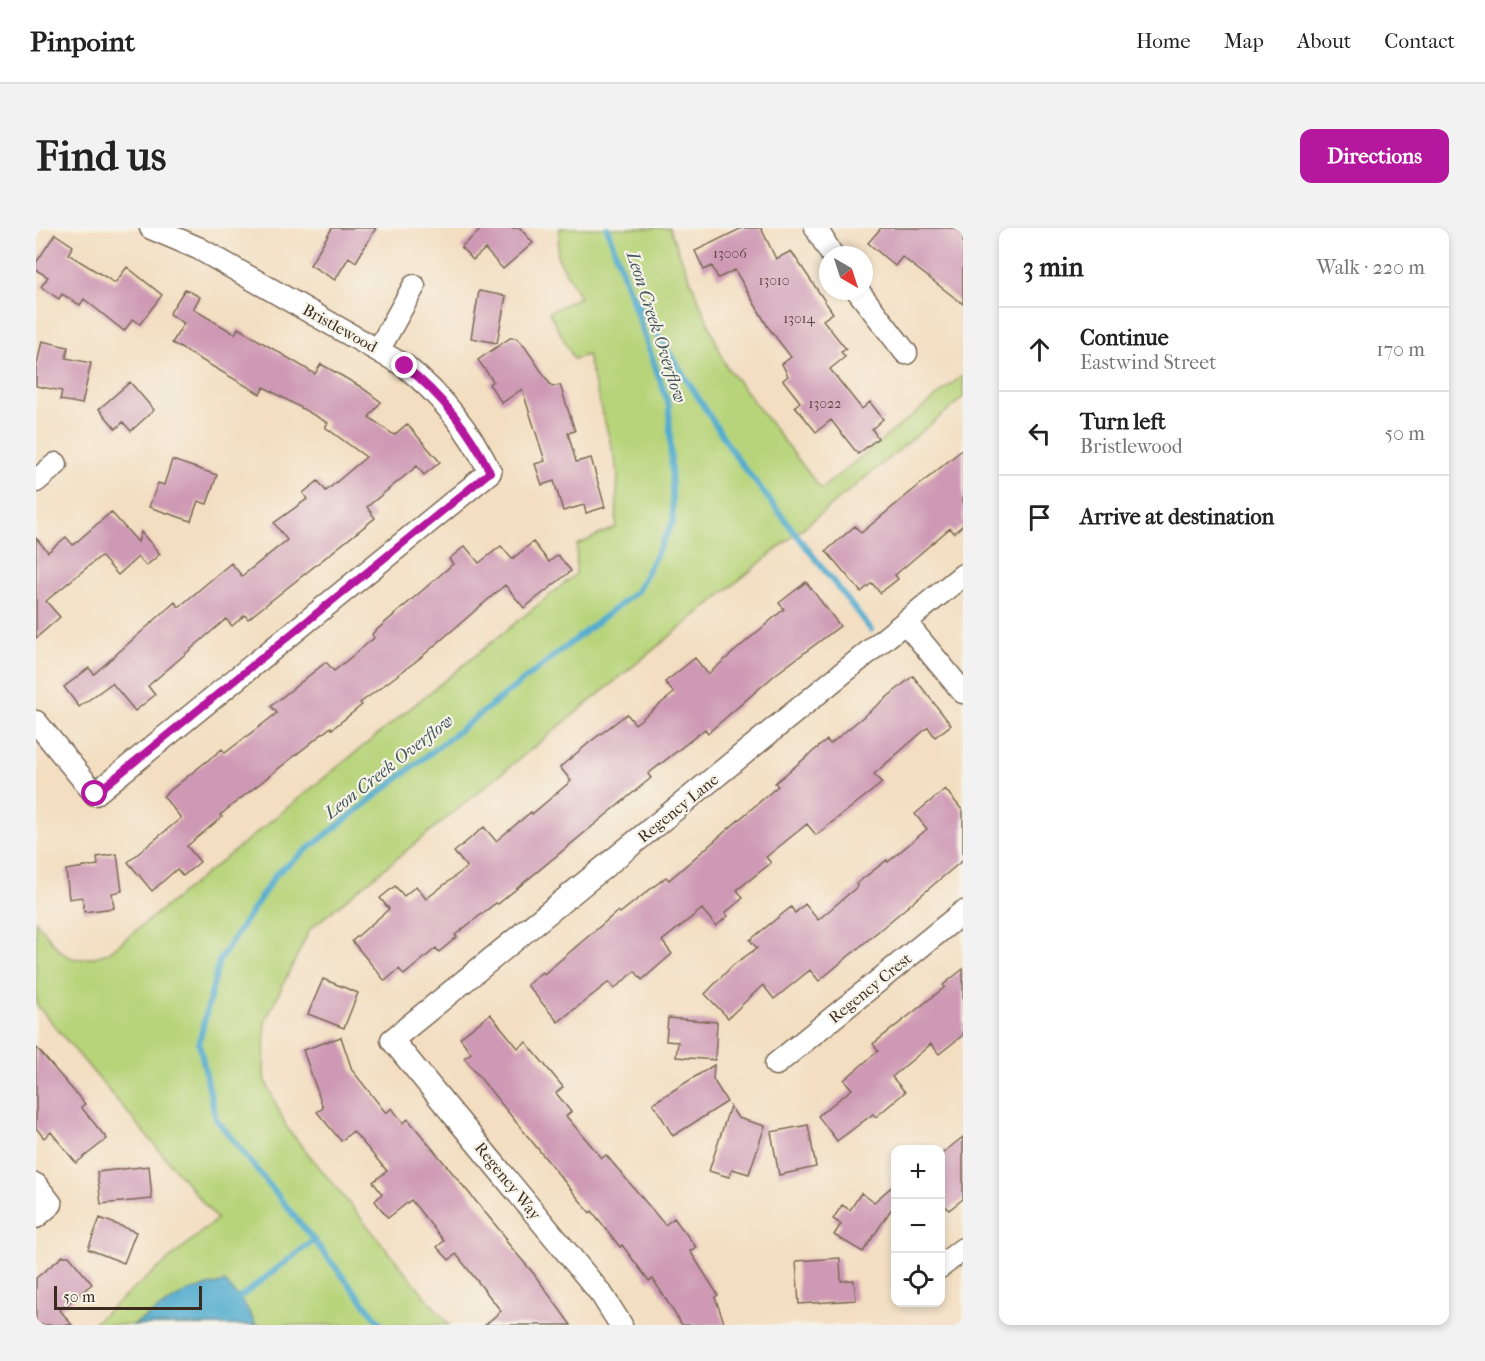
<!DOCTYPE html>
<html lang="en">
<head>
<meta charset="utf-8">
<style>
	body { margin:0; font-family:"IM FELL French Canon",serif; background:#f2f2f2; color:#222 }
	.controls { position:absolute; right:18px; bottom:18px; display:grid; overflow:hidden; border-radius:12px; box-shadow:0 3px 9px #0003 }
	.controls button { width:54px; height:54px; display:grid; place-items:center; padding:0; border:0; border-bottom:2px solid #e0e0e0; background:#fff; color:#222; font:30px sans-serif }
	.compass { position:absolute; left:783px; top:18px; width:54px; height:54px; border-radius:50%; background:#fff; box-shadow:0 3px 9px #0003; rotate:141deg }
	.scale { position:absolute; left:18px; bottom:15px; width:148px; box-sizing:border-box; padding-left:6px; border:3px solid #3b2a1e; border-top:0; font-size:16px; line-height:21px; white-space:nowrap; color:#3b2a1e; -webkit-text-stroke:4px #f7f3e8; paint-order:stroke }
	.stop { position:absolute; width:18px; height:18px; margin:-14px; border:4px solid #b5179e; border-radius:50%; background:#fff }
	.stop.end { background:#b5179e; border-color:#fff; box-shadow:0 2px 6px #0008 }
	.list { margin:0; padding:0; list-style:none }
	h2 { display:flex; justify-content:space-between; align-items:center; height:78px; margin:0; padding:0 24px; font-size:26px }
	h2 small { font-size:20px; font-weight:400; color:#767676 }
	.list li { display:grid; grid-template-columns:39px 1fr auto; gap:18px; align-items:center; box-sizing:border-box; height:84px; padding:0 24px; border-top:2px solid #e0e0e0 }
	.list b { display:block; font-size:22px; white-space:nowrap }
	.list p { margin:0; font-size:20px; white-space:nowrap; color:#767676 }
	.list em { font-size:20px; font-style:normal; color:#767676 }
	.icon { flex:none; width:33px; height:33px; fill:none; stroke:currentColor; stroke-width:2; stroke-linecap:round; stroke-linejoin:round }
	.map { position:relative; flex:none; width:927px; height:1097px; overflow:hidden; border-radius:12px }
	header { display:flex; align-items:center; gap:36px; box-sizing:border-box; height:84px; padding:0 30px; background:#fff; border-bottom:2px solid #e0e0e0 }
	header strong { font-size:28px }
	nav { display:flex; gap:33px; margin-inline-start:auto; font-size:21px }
	.intro { display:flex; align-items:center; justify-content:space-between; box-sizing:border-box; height:144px; padding:0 36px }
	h1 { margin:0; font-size:42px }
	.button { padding:15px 27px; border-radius:12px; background:#b5179e; color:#fff; font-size:21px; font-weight:700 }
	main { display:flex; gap:36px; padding:0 36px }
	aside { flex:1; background:#fff; border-radius:12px; box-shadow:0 3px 9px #0003 }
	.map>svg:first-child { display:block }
</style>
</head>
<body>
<header>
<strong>Pinpoint</strong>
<nav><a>Home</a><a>Map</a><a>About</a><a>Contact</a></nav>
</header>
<div class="intro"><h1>Find us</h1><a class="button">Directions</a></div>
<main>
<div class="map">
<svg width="927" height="1097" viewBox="0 0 927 1097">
	<rect width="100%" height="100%" fill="#f7f3e8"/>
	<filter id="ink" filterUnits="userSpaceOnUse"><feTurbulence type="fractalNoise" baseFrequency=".0167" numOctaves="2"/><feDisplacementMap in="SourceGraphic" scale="12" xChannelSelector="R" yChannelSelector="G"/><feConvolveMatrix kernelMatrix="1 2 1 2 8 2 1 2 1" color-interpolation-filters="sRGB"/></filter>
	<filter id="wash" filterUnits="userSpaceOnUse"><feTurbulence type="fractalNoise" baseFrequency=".008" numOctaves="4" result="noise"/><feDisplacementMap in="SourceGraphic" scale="24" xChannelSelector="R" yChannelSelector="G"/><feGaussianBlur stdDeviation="1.35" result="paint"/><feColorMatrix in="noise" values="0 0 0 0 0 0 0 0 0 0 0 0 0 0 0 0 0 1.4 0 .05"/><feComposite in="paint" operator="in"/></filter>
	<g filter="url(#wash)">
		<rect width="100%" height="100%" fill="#f3dec1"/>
		<path fill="#b8d47a" stroke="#7a7f4c" stroke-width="1.5" d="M 524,0 L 633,0 L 690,138 L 785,261 L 927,147 L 927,170 L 274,701 L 229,794 L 228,850 L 251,900 L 413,1097 L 55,1097 L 181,991 L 0,776 L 0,693 C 27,726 27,740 72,725 L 540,346 L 541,317 L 580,299 L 582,243 L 551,127 L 538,131 L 513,84 L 544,69 L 521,28 Z"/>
		<path fill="#51accf" stroke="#466b76" stroke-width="1.5" d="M 189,1054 L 209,1077 L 220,1097 L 97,1097 L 152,1063 Z"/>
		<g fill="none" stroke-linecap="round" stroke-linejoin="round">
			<path stroke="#51accf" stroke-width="6" d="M 596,66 L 700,229 L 835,402
				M 198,1074 L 278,1012
				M 346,1097 L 180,891 L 163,815 L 183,733 L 240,646 L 601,363 L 637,294 L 633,178 L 571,0"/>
		</g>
		<g id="blocks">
			<path fill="#ce99b4" d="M 296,0 L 340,0 L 320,34 L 313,29 L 299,52 L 274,37 Z
				M 447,0 L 484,0 L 497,15 L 467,41 L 449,21 L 437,32 L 425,19 Z
				M 706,0 L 725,0 L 740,31 L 755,23 L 797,85 L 787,92 L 810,121 L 805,124 L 809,129 L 794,141 L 826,181 L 834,174 L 847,191 L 836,201 L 842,210 L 822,226 L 795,192 L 780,204 L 759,178 L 764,174 L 747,152 L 752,148 L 746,136 L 755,129 L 732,99 L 699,42 L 682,50 L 676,38 L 668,42 L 659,23 Z
				M 845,0 L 921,0 L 927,5 L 927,76 L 866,29 L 859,38 L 832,15 Z
				M 19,6 L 37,18 L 32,26 L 79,55 L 91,39 L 126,67 L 104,96 L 97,91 L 88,103 L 48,71 L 44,77 L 26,66 L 23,71 L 5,59 L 12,49 L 0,42 L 0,35 Z
				M 149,61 L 164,69 L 157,81 L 199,106 L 202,100 L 279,146 L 285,136 L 325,159 L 345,174 L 333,189 L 358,207 L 371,196 L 404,234 L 388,247 L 381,238 L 331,279 L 339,290 L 212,391 L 209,387 L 196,398 L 190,391 L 112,458 L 119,467 L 99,483 L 76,455 L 43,479 L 28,459 L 53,440 L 58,446 L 139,374 L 143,379 L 195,335 L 206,348 L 251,312 L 238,295 L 271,271 L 267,265 L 282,253 L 290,263 L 330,229 L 289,199 L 292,195 L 228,159 L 224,166 L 136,115 L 148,95 L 133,86 Z
				M 443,63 L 470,68 L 461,115 L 435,110 Z
				M 474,110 L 480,110 L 489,119 L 516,159 L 524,157 L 539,203 L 532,205 L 540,234 L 555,230 L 569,279 L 550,285 L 548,277 L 527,283 L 518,253 L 506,257 L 499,236 L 509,233 L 486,161 L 466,175 L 453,156 L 457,153 L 442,132 Z
				M 6,113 L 32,119 L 30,130 L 55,135 L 46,176 L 24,172 L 26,163 L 0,158 L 0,141 Z
				M 94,154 L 118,182 L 95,203 L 87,194 L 80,201 L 63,181 Z
				M 927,221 L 927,297 L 918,305 L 914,300 L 859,347 L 862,351 L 844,365 L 836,355 L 825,364 L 790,323 L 819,298 L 825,305 Z
				M 136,232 L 181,247 L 171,276 L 162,273 L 155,293 L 113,279 L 122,255 L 128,257 Z
				M 75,284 L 102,314 L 105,304 L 124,326 L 110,338 L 102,329 L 82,347 L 65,328 L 10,373 L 24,389 L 0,410 L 0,310 L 12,324 L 30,309 L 37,317 Z
				M 497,314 L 513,334 L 522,327 L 535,343 L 488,380 L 469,357 L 383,431 L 324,475 L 326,477 L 296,501 L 295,499 L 184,587 L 186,589 L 151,618 L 164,634 L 147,648 L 141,641 L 116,663 L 92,634 L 145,590 L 127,568 L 186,521 L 189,525 L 241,485 L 235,478 L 290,434 L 298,443 L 338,410 L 336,406 L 417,336 L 413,331 L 429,318 L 443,335 L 465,318 L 476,331 Z
				M 770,354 L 804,398 L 740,446 L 672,505 L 669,501 L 612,546 L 615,550 L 462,676 L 460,675 L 419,707 L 421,709 L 403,724 L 400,720 L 368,747 L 363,741 L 349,753 L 316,713 L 353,681 L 344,670 L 359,658 L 368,668 L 380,658 L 390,671 L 431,639 L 418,624 L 448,599 L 460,613 L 495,584 L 496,586 L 535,553 L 524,539 L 554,514 L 591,486 L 599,496 L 638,465 L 629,454 L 659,430 L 672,446 L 748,381 L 743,375 Z
				M 877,448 L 915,497 L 899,509 L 892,499 L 838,546 L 846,555 L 780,607 L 771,596 L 730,629 L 735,635 L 701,662 L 707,670 L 689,685 L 692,688 L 680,698 L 666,681 L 626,713 L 636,726 L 606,752 L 599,743 L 578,761 L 573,754 L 522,794 L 491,757 L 506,744 L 508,746 L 582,683 L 584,685 L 630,649 L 633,652 L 742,558 L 739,555 L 791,512 L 794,516 Z
				M 909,561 L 927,583 L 927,632 L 783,753 L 774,742 L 738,771 L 727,757 L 692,790 L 669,766 L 697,737 L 721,720 L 714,712 L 755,679 L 759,685 L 769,676 L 782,692 L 822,658 L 820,656 L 851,632 L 852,634 L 891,601 L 879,586 Z
				M 81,626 L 86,663 L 76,665 L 78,680 L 48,684 L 46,669 L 33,671 L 30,642 L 62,637 L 61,629 Z
				M 927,741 L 927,807 L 903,826 L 895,816 L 856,849 L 869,864 L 840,889 L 837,886 L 801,913 L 782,888 L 816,861 L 808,852 L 842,823 L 837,816 L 909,759 L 907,757 Z
				M 287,751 L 322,765 L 308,800 L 272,786 Z
				M 454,786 L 482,820 L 490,814 L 527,859 L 520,865 L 535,884 L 530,888 L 566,930 L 570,927 L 629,997 L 638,990 L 660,1019 L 654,1023 L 682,1067 L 679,1069 L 689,1097 L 646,1097 L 617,1051 L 613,1053 L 586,1017 L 584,1019 L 556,983 L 554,985 L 428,830 L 435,825 L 424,810 Z
				M 632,790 L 681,794 L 679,832 L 640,829 L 642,814 L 630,813 Z
				M 305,809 L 316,842 L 350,885 L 356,880 L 367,895 L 372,891 L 471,1011 L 469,1012 L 498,1046 L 535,1097 L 449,1097 L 465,1083 L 420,1026 L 413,1032 L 401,1019 L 408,1013 L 375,972 L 352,990 L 339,973 L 346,966 L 337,954 L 351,943 L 317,903 L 305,913 L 281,884 L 287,880 L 267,822 Z
				M 0,819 L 49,876 L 45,879 L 71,911 L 40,935 L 15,904 L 8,910 L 0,900 Z
				M 678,837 L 677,851 L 691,874 L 637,908 L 617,875 Z
				M 694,878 L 702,890 L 729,898 L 713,946 L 696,941 L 693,949 L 673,943 Z
				M 772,897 L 780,939 L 743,947 L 735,904 Z
				M 927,909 L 927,971 L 913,982 L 904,972 L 904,927 Z
				M 113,938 L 116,971 L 65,976 L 61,944 Z
				M 860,955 L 860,974 L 827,1024 L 798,1007 L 805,996 L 797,991 L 806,977 L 814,982 L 825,965 L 838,974 Z
				M 64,990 L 100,1004 L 88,1035 L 52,1021 Z
				M 27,1028 L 33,1028 L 56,1056 L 24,1082 L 36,1097 L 0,1097 L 0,1050 Z
				M 804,1030 L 805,1053 L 818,1052 L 820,1072 L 763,1076 L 760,1033 Z"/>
		</g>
	</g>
	<g filter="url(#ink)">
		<use href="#blocks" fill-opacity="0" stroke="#7b6957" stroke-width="1.5"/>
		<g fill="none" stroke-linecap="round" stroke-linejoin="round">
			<defs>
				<path id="street" d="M 780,0 L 796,27
					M 822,63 L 870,125
					M 343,121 L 378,58
					M 0,253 L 20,236
					M 869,394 L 927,464
					M 0,494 L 59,566 L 454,244 C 433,201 406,168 369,138 L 162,20 L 115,0
					M 740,836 L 927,684
					M 0,957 L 15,976 L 0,989
					M 904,1039 L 927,1021
					M 585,1097 L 566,1067 L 356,812 L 927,347"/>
			</defs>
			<use href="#street" stroke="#7b6957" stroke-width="25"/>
			<use href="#street" stroke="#fff" stroke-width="22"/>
		</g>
	</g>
	<g fill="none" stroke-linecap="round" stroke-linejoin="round" filter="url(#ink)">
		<path stroke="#b5179e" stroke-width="8" d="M 59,566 L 454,244 C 433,201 406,168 369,138"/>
	</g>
	<g text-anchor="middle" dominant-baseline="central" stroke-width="4.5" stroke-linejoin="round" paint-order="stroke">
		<g font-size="14" fill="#604644">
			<text x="694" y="25">13006</text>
			<text x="738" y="52">13010</text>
			<text x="763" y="90">13014</text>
			<text x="789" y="175">13022</text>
		</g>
		<g font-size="16" fill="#3b2a1e" stroke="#f7f3e8">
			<text transform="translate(304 100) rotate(29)">Bristlewood</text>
			<text transform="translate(642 580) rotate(-39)">Regency Lane</text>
			<text transform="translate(834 760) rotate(-39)">Regency Crest</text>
			<text transform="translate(472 953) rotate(51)">Regency Way</text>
		</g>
		<g font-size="18" font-style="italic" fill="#43585c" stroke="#f7f3e8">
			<text transform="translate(620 99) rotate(72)">Leon Creek Overflow</text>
			<text transform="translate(353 539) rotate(-38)">Leon Creek Overflow</text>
		</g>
	</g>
</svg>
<div class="controls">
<button>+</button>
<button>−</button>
<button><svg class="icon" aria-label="locate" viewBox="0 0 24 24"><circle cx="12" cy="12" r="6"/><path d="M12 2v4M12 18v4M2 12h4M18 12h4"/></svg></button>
</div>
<svg class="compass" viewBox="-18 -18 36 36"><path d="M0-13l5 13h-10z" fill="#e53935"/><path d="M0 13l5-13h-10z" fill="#767676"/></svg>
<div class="scale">50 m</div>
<div class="stop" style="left:59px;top:566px"></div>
<div class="stop end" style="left:369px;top:138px"></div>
</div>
<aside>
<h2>3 min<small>Walk · 220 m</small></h2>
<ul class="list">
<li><svg class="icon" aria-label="ahead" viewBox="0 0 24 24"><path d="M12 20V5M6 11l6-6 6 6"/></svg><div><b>Continue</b><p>Eastwind Street</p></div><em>170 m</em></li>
<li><svg class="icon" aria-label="left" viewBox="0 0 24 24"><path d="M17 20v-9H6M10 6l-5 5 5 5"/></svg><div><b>Turn left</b><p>Bristlewood</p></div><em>50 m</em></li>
<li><svg class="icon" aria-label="arrive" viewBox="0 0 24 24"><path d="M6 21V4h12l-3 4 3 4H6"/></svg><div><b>Arrive at destination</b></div></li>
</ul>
</aside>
</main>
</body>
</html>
